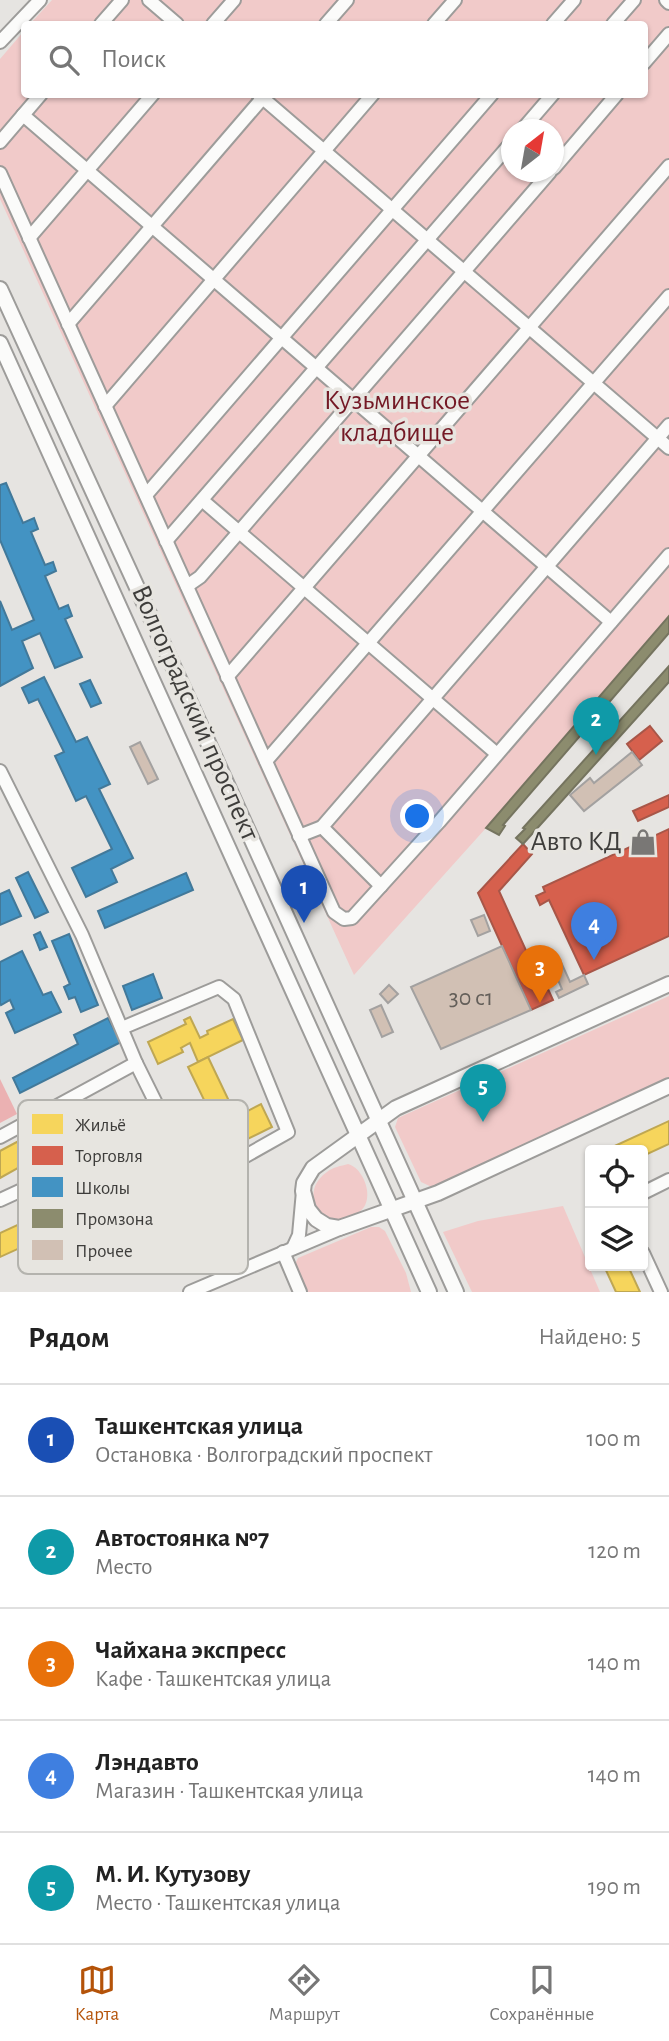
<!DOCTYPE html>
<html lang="ru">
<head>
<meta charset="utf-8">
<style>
  body { margin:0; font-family:"Alegreya Sans",sans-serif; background:#f6f6f6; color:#222 }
  .controls { position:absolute; right:21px; bottom:21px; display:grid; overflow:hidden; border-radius:7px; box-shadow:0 2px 5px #0004 }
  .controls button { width:63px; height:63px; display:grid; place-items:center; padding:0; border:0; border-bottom:2px solid #e0e0e0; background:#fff; color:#222; font:35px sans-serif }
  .compass { position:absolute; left:501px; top:119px; width:63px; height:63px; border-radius:50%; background:#fff; box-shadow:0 2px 5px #0004; rotate:31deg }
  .you { position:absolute; left:418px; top:817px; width:24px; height:24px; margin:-18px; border:5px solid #fff; border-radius:50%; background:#1a73e8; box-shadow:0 0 0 10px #1a73e833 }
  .badge { display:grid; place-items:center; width:46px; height:46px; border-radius:50%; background:#b45309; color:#fff; font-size:23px; font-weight:700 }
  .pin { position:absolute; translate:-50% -58px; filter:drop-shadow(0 2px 4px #0008) }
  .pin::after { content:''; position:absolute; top:37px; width:24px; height:21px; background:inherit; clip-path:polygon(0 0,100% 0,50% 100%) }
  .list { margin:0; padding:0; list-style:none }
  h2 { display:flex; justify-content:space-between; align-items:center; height:91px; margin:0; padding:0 28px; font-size:30px }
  h2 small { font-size:23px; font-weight:400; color:#767676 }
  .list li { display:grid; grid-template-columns:46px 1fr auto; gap:21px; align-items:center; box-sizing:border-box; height:112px; padding:0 28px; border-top:2px solid #e0e0e0 }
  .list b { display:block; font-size:26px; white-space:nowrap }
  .list p { margin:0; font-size:23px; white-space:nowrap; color:#767676 }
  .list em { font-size:23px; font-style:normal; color:#767676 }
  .icon { flex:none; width:38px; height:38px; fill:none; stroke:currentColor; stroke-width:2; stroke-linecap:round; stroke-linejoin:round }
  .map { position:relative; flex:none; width:669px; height:1292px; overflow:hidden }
  .search { position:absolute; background:#fff; box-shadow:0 2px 5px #0004; left:21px; right:21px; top:21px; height:77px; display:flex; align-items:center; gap:18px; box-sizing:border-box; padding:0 24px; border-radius:7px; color:#767676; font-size:26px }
  .sheet { height:651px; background:#fff }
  nav { display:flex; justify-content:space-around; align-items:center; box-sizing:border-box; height:98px; border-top:2px solid #e0e0e0; background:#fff; font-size:19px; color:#767676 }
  nav a { display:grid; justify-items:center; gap:4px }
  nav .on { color:#b45309 }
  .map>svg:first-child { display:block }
  .green { fill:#f1cac9; fill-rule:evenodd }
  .forest { fill:#ebb1b2 }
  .homes { fill:#f6d55c; stroke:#bfa752; stroke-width:2 }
  .shops { fill:#d6604d; stroke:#a85648; stroke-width:2 }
  .schools { fill:#4393c3; stroke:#42799a; stroke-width:2 }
  .industry { fill:#8c8c6e; stroke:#75745f; stroke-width:2 }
  .building { fill:#d1c0b4; stroke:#a3a1a0; stroke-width:2 }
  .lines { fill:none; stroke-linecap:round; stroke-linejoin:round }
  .minor-casing { stroke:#9d9c9a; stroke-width:16 }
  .major-casing { stroke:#9d9c9a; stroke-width:18 }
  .minor { stroke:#fbfbfa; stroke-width:12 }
  .major { stroke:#fbfbfa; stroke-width:14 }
  .labels { text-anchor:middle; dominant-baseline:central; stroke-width:7; stroke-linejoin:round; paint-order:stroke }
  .number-label { font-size:24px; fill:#635e59 }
  .park-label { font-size:28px; fill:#741925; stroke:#e7e5e0 }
  .street-label { font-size:28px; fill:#3e3d3b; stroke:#e7e5e0 }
  .poi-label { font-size:28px; fill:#3e3d3b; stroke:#e7e5e0; text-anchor:end }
  .key { fill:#e7e5e0; stroke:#b4b3ae; stroke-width:2 }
  .key-label { font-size:19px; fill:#3e3d3b }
</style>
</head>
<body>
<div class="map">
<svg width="669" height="1292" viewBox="0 0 669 1292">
  <rect width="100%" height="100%" fill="#e6e4e1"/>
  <g class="green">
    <path d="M52 0H669V616L486 828 354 975 0 199V59L24 31V94H644V24H30ZM512 130H554V172H512Z"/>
    <path d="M669 996V1079L434 1188 421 1182 395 1127 398 1118Z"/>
    <path d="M348 1164C363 1168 373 1194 364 1207 359 1215 346 1217 338 1221 312 1215 304 1188 327 1172 333 1167 341 1166 348 1164Z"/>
    <path d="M563 1206 600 1292H472L443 1232 478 1221Z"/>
    <path d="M371 1227H379L385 1231 406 1273 411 1292H306L295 1264 298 1258Z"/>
  </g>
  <path class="forest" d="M0 1079 17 1114 0 1123Z"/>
  <g class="homes">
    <path d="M190 1017 200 1038 208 1034 207 1031 233 1019 243 1040 198 1062 190 1043 181 1048 183 1052 158 1064 148 1042 186 1024 184 1020Z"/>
    <path d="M208 1057 229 1101 219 1105 227 1122 261 1104 272 1127 233 1146 235 1149 229 1152 218 1129 208 1134 210 1138 185 1150 174 1127 209 1110 188 1067Z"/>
    <path d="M103 1109 115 1129 50 1166 43 1154 0 1178V1151L39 1130 45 1141Z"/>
    <path d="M669 1121V1144L643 1156V1150H606Z"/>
    <path d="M139 1184 149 1205 63 1244 57 1231 0 1257V1233L52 1209 58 1221Z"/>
    <path d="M604 1266H628L640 1292H616Z"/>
  </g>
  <g class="shops">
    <path d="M650 726 662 741 639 760 627 744Z"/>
    <path d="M669 795V807L638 821 633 811Z"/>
    <path d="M669 829V936L584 975 549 900 540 905 536 896 545 892 543 887Z"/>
    <path d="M523 844 532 854 499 891 544 990 548 989 553 1000 531 1010 478 893Z"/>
  </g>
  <g class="schools">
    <path d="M6 483 23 523 34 518 38 529 31 532 45 565 53 562 56 571 45 576 59 609 68 605 72 616 65 619 82 657 55 668 40 633 22 641 33 668 0 686V601L12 630 34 620 0 540V485Z"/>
    <path d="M44 677 76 742 87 737 110 784 99 789 133 858 111 869 117 882 86 897 72 868 112 849 86 796 76 801 55 756 64 752 38 699 29 703 22 688Z"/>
    <path d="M90 680 101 703 91 707 80 684Z"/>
    <path d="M28 872 48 912 35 918 16 878Z"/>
    <path d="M186 873 193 890 105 928 98 911Z"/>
    <path d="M9 890 21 916 0 925V894Z"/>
    <path d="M40 932 47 947 40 950 34 935Z"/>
    <path d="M69 934 98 1005 81 1012 75 997 69 999 64 987 70 984 52 941Z"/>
    <path d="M22 951 43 995 51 992 61 1012 15 1033 6 1013 14 1009 10 1000 1 1005 0 1003V962Z"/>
    <path d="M153 974 162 998 132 1010 123 986Z"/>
    <path d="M108 1018 121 1042 20 1093 13 1078 78 1044 74 1035Z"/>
  </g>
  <g class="industry">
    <path d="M669 616V633L503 825 505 826 499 835 486 828Z"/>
    <path d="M669 666V682L523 844 516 838 525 829 523 828Z"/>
  </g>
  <g class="building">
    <path d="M140 742 158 779 148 784 130 747Z"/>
    <path d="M632 752 642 765 584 811 570 795 590 778 594 783Z"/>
    <path d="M484 915 490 931 478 936 471 920Z"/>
    <path d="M502 946 531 1010 441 1049 411 987Z"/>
    <path d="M560 960 570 982 584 975 588 984 559 998 556 992 562 989 551 964Z"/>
    <path d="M389 985 398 994 388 1003 380 994Z"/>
    <path d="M381 1005 393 1032 382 1037 370 1010Z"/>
  </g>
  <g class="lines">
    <defs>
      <g id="minor">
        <path d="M149 0 177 24"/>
        <path d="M666 0 669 3"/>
        <path d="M101 24 122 0"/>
        <path d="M213 24 234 0"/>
        <path d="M326 24 347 0"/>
        <path d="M434 24 455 0"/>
        <path d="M553 24 574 0"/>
        <path d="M613 24 634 0"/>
        <path d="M0 42 40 0"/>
        <path d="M644 63 669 34"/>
        <path d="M258 94 669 448"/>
        <path d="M23 115 611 622"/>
        <path d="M522 130 553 94"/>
        <path d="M0 142 41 94"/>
        <path d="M554 168 617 94"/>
        <path d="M0 173 334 912 344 919 352 918 439 822 669 555"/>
        <path d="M29 238 153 94"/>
        <path d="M68 324 266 94"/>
        <path d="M105 406 373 94"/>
        <path d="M146 495 492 94"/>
        <path d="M202 500 497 754"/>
        <path d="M166 541 512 142"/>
        <path d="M187 586 200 577 550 172"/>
        <path d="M227 677 669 166"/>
        <path d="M266 761 669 296"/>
        <path d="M0 771 82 935 136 1063 196 1184"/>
        <path d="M322 827 381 886"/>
        <path d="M299 836 322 827 669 425"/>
        <path d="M0 1137 136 1063"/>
        <path d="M643 1193 669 1180"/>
        <path d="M0 1200 37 1183"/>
        <path d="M293 1248 299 1235 303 1191"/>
        <path d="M283 1252 300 1292"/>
        <path d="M643 1253 661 1292"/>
        <path d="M48 1260 196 1184 288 1132 234 999 219 987 122 1028"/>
        <path d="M190 1292 344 1227"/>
      </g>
      <g id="major">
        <path d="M0 289 196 716 456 1292"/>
        <path d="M0 343 429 1292"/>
        <path d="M669 984 396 1108 313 1168 304 1183 303 1191 308 1209 316 1219 327 1226 339 1228 348 1225 438 1193 669 1086"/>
      </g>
    </defs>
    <use href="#minor" class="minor-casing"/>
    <use href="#major" class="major-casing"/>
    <use href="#minor" class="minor"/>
    <use href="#major" class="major"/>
  </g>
  <defs>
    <symbol id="shop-bare" viewBox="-9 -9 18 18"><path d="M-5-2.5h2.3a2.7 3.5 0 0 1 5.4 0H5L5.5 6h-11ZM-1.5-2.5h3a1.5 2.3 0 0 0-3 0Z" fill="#797775" stroke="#e7e5e0" stroke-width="2.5" paint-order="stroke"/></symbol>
  </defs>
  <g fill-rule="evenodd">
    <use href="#shop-bare" x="624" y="823" width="38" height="38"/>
  </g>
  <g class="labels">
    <g class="number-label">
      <text x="471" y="998">30 с1</text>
    </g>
    <g class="park-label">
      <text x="397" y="401">Кузьминское<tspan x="397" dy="32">кладбище</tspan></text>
    </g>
    <g class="street-label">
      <text transform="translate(195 713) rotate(66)">Волгоградский проспект</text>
    </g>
    <g class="poi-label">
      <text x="622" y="842">Авто КД</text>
    </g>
  </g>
  <rect x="18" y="1100" width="230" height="174" rx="10" class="key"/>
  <rect x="32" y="1114" width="31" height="20" fill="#f6d55c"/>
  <rect x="32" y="1146" width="31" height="19" fill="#d6604d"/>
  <rect x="32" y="1177" width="31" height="20" fill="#4393c3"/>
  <rect x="32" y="1209" width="31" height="19" fill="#8c8c6e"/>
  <rect x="32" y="1240" width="31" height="20" fill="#d1c0b4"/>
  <g class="key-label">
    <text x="75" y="1131">Жильё</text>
    <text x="75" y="1162">Торговля</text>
    <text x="75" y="1194">Школы</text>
    <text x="75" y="1225">Промзона</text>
    <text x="75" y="1257">Прочее</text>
  </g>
</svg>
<div class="controls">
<button><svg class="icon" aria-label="locate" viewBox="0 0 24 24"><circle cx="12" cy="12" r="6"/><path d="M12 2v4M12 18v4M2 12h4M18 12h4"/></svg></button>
<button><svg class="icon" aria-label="layers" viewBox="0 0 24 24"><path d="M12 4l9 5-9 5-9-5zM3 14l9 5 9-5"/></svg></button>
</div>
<svg class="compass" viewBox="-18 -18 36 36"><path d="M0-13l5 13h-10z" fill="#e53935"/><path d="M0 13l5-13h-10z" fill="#767676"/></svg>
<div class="you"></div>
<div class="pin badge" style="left:304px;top:923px;background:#1a4fb4">1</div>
<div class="pin badge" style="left:596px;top:755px;background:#0f9aa8">2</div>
<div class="pin badge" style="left:540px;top:1003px;background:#e8710a">3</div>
<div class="pin badge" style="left:594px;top:960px;background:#3f7fe0">4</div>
<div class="pin badge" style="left:483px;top:1122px;background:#0f9aa8">5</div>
<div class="search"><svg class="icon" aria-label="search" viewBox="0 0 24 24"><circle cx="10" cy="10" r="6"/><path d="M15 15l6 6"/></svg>Поиск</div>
</div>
<section class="sheet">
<h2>Рядом<small>Найдено: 5</small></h2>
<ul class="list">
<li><span class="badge" style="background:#1a4fb4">1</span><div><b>Ташкентская улица</b><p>Остановка · Волгоградский проспект</p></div><em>100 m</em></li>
<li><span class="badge" style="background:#0f9aa8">2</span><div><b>Автостоянка №7</b><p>Место</p></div><em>120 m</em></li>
<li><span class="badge" style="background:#e8710a">3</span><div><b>Чайхана экспресс</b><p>Кафе · Ташкентская улица</p></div><em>140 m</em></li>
<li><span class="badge" style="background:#3f7fe0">4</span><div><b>Лэндавто</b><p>Магазин · Ташкентская улица</p></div><em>140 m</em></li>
<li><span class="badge" style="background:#0f9aa8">5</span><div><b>М. И. Кутузову</b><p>Место · Ташкентская улица</p></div><em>190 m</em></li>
</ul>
</section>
<nav>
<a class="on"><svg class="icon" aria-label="map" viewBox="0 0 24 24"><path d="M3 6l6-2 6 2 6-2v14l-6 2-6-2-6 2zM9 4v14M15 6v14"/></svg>Карта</a>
<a><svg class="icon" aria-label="directions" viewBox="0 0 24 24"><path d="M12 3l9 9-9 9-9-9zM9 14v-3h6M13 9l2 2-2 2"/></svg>Маршрут</a>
<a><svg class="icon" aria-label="saved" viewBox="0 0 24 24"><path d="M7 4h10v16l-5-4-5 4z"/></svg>Сохранённые</a>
</nav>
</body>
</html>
